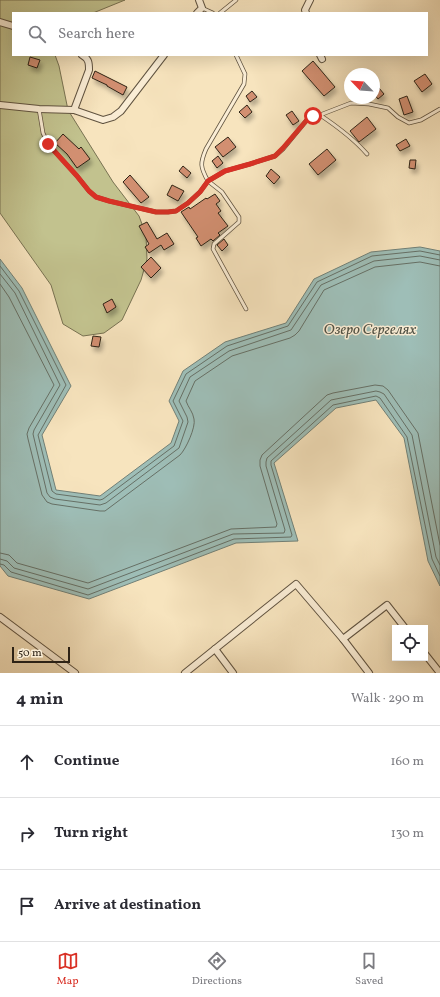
<!DOCTYPE html>
<html lang="en">
<head>
<meta charset="utf-8">
<style>
  body { margin:0; font-family:Vollkorn,serif; background:#f7f7f7; color:#2b2b33 }
  .controls { position:absolute; right:12px; bottom:12px; display:grid; overflow:hidden; border-radius:0px; box-shadow:0 4px 16px #0002 }
  .controls button { width:36px; height:36px; display:grid; place-items:center; padding:0; border:0; border-bottom:1px solid #e1e1e2; background:#fff; color:#2b2b33; font:20px sans-serif }
  .compass { position:absolute; left:344px; top:68px; width:36px; height:36px; border-radius:50%; background:#fff; box-shadow:0 4px 16px #0002; rotate:295deg }
  .scale { position:absolute; left:12px; bottom:10px; width:58px; box-sizing:border-box; padding-left:4px; border:2px solid #2e2316; border-top:0; font-size:11px; line-height:14px; white-space:nowrap; color:#2e2316; -webkit-text-stroke:3px #faedd5; paint-order:stroke }
  .stop { position:absolute; width:12px; height:12px; margin:-9px; border:3px solid #d93025; border-radius:50%; background:#fff }
  .stop.end { background:#d93025; border-color:#fff; box-shadow:0 1px 4px #0008 }
  .list { margin:0; padding:0; list-style:none }
  h2 { display:flex; justify-content:space-between; align-items:center; height:52px; margin:0; padding:0 16px; font-size:17px }
  h2 small { font-size:13px; font-weight:400; color:#7c7c81 }
  .list li { display:grid; grid-template-columns:26px 1fr auto; gap:12px; align-items:center; box-sizing:border-box; height:72px; padding:0 16px; border-top:1px solid #e1e1e2 }
  .list b { display:block; font-size:15px; white-space:nowrap }
  .list em { font-size:13px; font-style:normal; color:#7c7c81 }
  .icon { flex:none; width:22px; height:22px; fill:none; stroke:currentColor; stroke-width:2; stroke-linecap:round; stroke-linejoin:round }
  .map { position:relative; flex:none; width:440px; height:673px; overflow:hidden }
  .search { position:absolute; background:#fff; box-shadow:0 4px 16px #0002; left:12px; right:12px; top:12px; height:44px; display:flex; align-items:center; gap:10px; box-sizing:border-box; padding:0 14px; border-radius:0px; color:#7c7c81; font-size:15px }
  .sheet { height:268px; background:#fff }
  nav { display:flex; justify-content:space-around; align-items:center; box-sizing:border-box; height:56px; border-top:1px solid #e1e1e2; background:#fff; font-size:11px; color:#7c7c81 }
  nav a { display:grid; justify-items:center; gap:2px }
  nav .on { color:#d93025 }
  .map>svg:first-child { display:block }
  .green { fill:#c2c28e; stroke:#787252 }
  .water { fill:#9ebeb7; stroke:#718077 }
  .lines { fill:none; stroke-linecap:round; stroke-linejoin:round }
  .shore { stroke:#667066; stroke-width:1 }
  .building { fill:#d28f71; stroke:#2e2316; filter:url(#shadow) }
  .lane-casing { stroke:#605340; stroke-width:4.5 }
  .street-casing { stroke:#605340; stroke-width:8 }
  .lane { stroke:#faedd5; stroke-width:3 }
  .street { stroke:#faedd5; stroke-width:6 }
  .route { stroke:#d93025; stroke-width:5 }
  .labels { text-anchor:middle; dominant-baseline:central; stroke-width:3; stroke-linejoin:round; paint-order:stroke }
  .water-label { font-size:15px; font-style:italic; fill:#505246; stroke:#faedd5 }
</style>
</head>
<body>
<div class="map">
<svg width="440" height="673" viewBox="0 0 440 673">
  <defs>
    <filter id="shadow"><feDropShadow dx="2.5" dy="4.5" stdDeviation="2" flood-color="#0004"/></filter>
  </defs>
  <rect width="100%" height="100%" fill="#f7e4be"/>
  <filter id="stains"><feTurbulence type="fractalNoise" baseFrequency=".005" numOctaves="4"/><feColorMatrix values="0 0 0 0 .2 0 0 0 0 .09 0 0 0 0 .02 0 0 0 .5 -.17"/></filter>
  <radialGradient id="worn" r=".72"><stop offset=".6" stop-color="#630" stop-opacity="0"/><stop offset="1" stop-color="#630" stop-opacity=".3"/></radialGradient>
  <path class="green" d="M0 0H125L93 13H13V55H55L59 66 68 110 113 182 139 216 146 235 147 259 141 280 122 320 104 333 83 336 63 324 51 285 0 213Z"/>
  <path class="water" d="M420 247 440 251V586L428 561 404 438 376 400 336 408 274 463 298 541 236 543 89 599 8 576 0 566V259L22 288 71 386 42 435 56 490 100 496 171 443 179 421 169 401 183 371 225 342 286 323 314 279 371 252Z"/>
  <g class="lines">
    <g class="shore">
      <path d="M0 266 19 291 66 385 38 435 52 491 56 494 100 500 103 499 174 446 183 421 173 401 186 374 227 346 288 326 317 282 372 256 420 251 440 255"/>
      <path d="M0 274 15 293 60 385 34 430 33 434 47 493 50 497 55 499 100 505 106 503 179 448 188 422 187 417 179 401 190 377 229 351 291 330 321 285 374 261 420 256 440 260"/>
      <path d="M0 284 9 297 54 385 29 428 27 434 28 439 42 495 47 502 52 504 100 511H105L109 508 180 455C186 449 196 427 194 419 193 412 188 407 186 401L195 381 232 356 290 338 295 335 299 331 324 290 375 267 420 262 440 266"/>
      <path d="M0 553 9 555 17 563 88 583 231 529 276 527 277 524 260 466V460L262 455 327 395 333 393 375 385 383 386 388 390 418 433 440 545"/>
      <path d="M0 559 7 561 14 568 88 589 233 534 284 533 285 530 266 466V462L267 458 331 400 376 391 380 392 384 394 412 435 436 557 440 565"/>
      <path d="M0 564 4 565 11 572 88 595 234 539 291 537 292 535 271 465V461L333 405 376 396 380 398 407 437 432 559 440 576"/>
    </g>
  </g>
  <g class="building">
    <path d="M30 57 40 60 37 68 28 65Z"/>
    <path d="M313 61 335 87 324 96 302 71Z"/>
    <path d="M95 71 127 87 123 95 107 86V85L92 78Z"/>
    <path d="M425 74 432 84 422 92 414 81Z"/>
    <path d="M379 88 384 94 378 99 374 94V91Z"/>
    <path d="M252 91 257 97 250 102 246 96Z"/>
    <path d="M407 96 413 112 404 115 399 99Z"/>
    <path d="M247 105 252 112 245 118 239 112Z"/>
    <path d="M292 111 299 121 293 125 286 115Z"/>
    <path d="M367 117 376 129 359 142 350 131Z"/>
    <path d="M63 134 79 149 81 147 90 159 77 168 67 154 55 143Z"/>
    <path d="M228 137 236 147 223 157 215 147Z"/>
    <path d="M406 139 410 146 400 151 396 145Z"/>
    <path d="M327 149 336 160 318 175 309 164Z"/>
    <path d="M218 156 223 163 217 168 212 161Z"/>
    <path d="M410 160H416L415 169 409 168Z"/>
    <path d="M183 166 191 173 187 178 179 171Z"/>
    <path d="M271 169 280 177 274 184 266 176Z"/>
    <path d="M130 175 149 197 141 203 123 182Z"/>
    <path d="M172 185 184 191 178 201 167 195Z"/>
    <path d="M215 194 220 201 216 204 221 211 218 213 228 226 218 233 220 235 213 241 211 239 201 246 196 238 198 237 181 212 189 207 190 209 206 198 207 199Z"/>
    <path d="M147 222 157 239 167 233 174 244 164 250 161 245 149 253 145 247 149 244 139 226Z"/>
    <path d="M224 239 228 245 222 251 217 245Z"/>
    <path d="M151 257 161 268 151 278 141 267Z"/>
    <path d="M112 299 116 307 107 313 103 304Z"/>
    <path d="M93 336 101 337 99 347 91 346Z"/>
  </g>
  <g class="lines">
    <defs>
      <g id="lane">
        <path d="M202 8 213 13"/>
        <path d="M220 13 236 0"/>
        <path d="M39 109 43 133 48 144 77 176 89 191 96 197 109 201 156 212H168L176 211 188 203 200 192 208 181C200 167 200 163 206 149L244 84 245 74 236 55"/>
        <path d="M320 115 351 103 369 104 388 108 398 117 409 123 421 120 440 109"/>
        <path d="M246 309 213 249 214 244 239 222V217L222 192 208 181 225 171 250 164 275 156 283 149 306 121 313 115H320C338 127 353 138 367 154"/>
      </g>
      <g id="street">
        <path d="M197 13 202 8 199 0"/>
        <path d="M306 13 305 10 310 0"/>
        <path d="M0 22 13 26"/>
        <path d="M320 55 322 59"/>
        <path d="M0 105 39 109 74 110 103 120 113 117 121 111 164 55"/>
        <path d="M74 110 89 70C89 63 89 59 82 55"/>
        <path d="M0 617 75 673"/>
        <path d="M343 639 387 605 405 628"/>
        <path d="M215 649 233 673"/>
        <path d="M425 654 440 673"/>
        <path d="M185 673 296 584 343 639 369 673"/>
      </g>
    </defs>
    <use href="#lane" class="lane-casing"/>
    <use href="#street" class="street-casing"/>
    <use href="#lane" class="lane"/>
    <use href="#street" class="street"/>
  </g>
  <g class="lines">
    <path class="route" d="M48 144 77 176 89 191 96 197 109 201 156 212H168L176 211 188 203 200 192 208 181 225 171 250 164 275 156 283 148 306 121 313 116"/>
  </g>
  <g class="labels">
    <g class="water-label">
      <text x="370" y="330">Озеро Сергелях</text>
    </g>
  </g>
  <rect width="100%" height="100%" filter="url(#stains)"/>
  <rect width="100%" height="100%" fill="url(#worn)"/>
</svg>
<div class="controls">
<button><svg class="icon" aria-label="locate" viewBox="0 0 24 24"><circle cx="12" cy="12" r="6"/><path d="M12 2v4M12 18v4M2 12h4M18 12h4"/></svg></button>
</div>
<svg class="compass" viewBox="-18 -18 36 36"><path d="M0-13l5 13h-10z" fill="#e53935"/><path d="M0 13l5-13h-10z" fill="#7c7c81"/></svg>
<div class="scale">50 m</div>
<div class="stop" style="left:313px;top:116px"></div>
<div class="stop end" style="left:48px;top:144px"></div>
<div class="search"><svg class="icon" aria-label="search" viewBox="0 0 24 24"><circle cx="10" cy="10" r="6"/><path d="M15 15l6 6"/></svg>Search here</div>
</div>
<section class="sheet">
<h2>4 min<small>Walk · 290 m</small></h2>
<ul class="list">
<li><svg class="icon" aria-label="ahead" viewBox="0 0 24 24"><path d="M12 20V5M6 11l6-6 6 6"/></svg><div><b>Continue</b></div><em>160 m</em></li>
<li><svg class="icon" aria-label="right" viewBox="0 0 24 24"><path d="M7 20v-9h11M14 6l5 5-5 5"/></svg><div><b>Turn right</b></div><em>130 m</em></li>
<li><svg class="icon" aria-label="arrive" viewBox="0 0 24 24"><path d="M6 21V4h12l-3 4 3 4H6"/></svg><div><b>Arrive at destination</b></div></li>
</ul>
</section>
<nav>
<a class="on"><svg class="icon" aria-label="map" viewBox="0 0 24 24"><path d="M3 6l6-2 6 2 6-2v14l-6 2-6-2-6 2zM9 4v14M15 6v14"/></svg>Map</a>
<a><svg class="icon" aria-label="directions" viewBox="0 0 24 24"><path d="M12 3l9 9-9 9-9-9zM9 14v-3h6M13 9l2 2-2 2"/></svg>Directions</a>
<a><svg class="icon" aria-label="saved" viewBox="0 0 24 24"><path d="M7 4h10v16l-5-4-5 4z"/></svg>Saved</a>
</nav>
</body>
</html>
